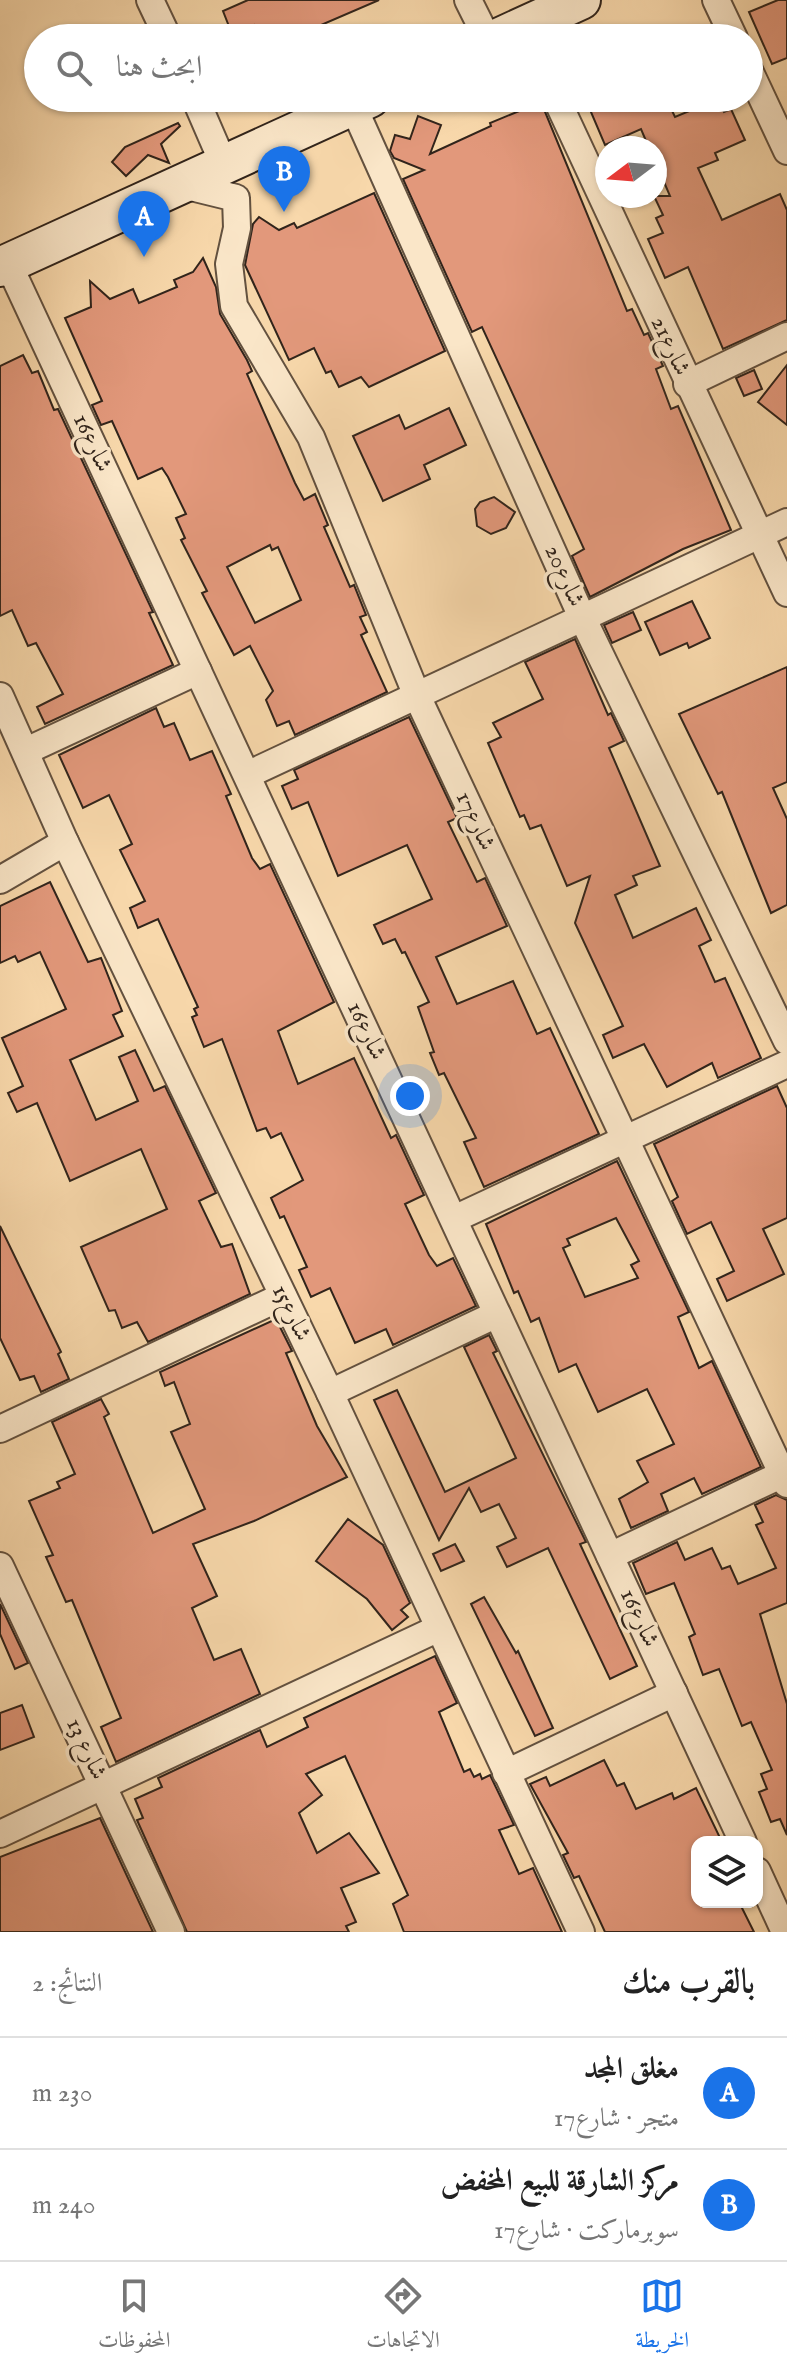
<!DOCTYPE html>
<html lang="ar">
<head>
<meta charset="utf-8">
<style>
  body { margin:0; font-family:"IM FELL English",Amiri,serif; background:#f6f6f6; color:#222; direction:rtl }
  .controls { position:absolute; right:24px; bottom:24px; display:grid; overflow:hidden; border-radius:16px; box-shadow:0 2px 6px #0004 }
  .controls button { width:72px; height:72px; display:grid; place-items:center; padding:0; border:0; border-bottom:2px solid #e0e0e0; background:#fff; color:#222; font:40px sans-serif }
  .compass { position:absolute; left:595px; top:136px; width:72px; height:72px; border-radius:50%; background:#fff; box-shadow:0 2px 6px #0004; rotate:254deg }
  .you { position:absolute; left:410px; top:1096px; width:28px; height:28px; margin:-20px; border:6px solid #fff; border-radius:50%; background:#1a73e8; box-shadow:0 0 0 12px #1a73e833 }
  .badge { display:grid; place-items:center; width:52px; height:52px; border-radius:50%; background:#1a73e8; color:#fff; font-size:26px; font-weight:700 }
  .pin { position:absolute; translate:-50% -66px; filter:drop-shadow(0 2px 4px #0008) }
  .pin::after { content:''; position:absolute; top:42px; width:28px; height:24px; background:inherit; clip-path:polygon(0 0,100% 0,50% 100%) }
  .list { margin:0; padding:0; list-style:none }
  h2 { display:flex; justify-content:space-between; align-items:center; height:104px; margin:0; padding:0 32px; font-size:34px }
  h2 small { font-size:26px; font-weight:400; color:#767676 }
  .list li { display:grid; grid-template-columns:52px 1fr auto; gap:24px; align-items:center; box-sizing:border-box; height:112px; padding:0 32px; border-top:2px solid #e0e0e0 }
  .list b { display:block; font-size:30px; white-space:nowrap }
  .list p { margin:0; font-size:26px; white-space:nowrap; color:#767676 }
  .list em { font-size:26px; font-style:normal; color:#767676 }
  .icon { flex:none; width:44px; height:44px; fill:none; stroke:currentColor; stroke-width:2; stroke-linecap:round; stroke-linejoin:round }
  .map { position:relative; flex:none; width:787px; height:1932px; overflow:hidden; direction:ltr }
  .search { position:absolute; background:#fff; box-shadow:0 2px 6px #0004; left:24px; right:24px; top:24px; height:88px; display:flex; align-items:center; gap:20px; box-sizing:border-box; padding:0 28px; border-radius:44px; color:#767676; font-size:30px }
  .sheet { height:328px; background:#fff }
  nav { display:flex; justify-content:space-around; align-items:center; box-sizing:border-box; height:112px; border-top:2px solid #e0e0e0; background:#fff; font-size:22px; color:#767676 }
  nav a { display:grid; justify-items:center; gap:4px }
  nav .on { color:#1a73e8 }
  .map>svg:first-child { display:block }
  .building { fill:#e2987b; stroke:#31241b; stroke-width:2; fill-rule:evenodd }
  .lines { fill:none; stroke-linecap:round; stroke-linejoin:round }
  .street-casing { stroke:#63513f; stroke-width:30 }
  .secondary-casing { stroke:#31241b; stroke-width:42 }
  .street { stroke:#fae6c8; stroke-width:26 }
  .secondary { stroke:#fae6c8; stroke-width:38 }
  .labels { text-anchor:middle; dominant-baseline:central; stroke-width:7; stroke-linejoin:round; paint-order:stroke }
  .street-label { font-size:24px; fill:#31241b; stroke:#fae6c8 }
</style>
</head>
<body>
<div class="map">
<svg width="787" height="1932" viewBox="0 0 787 1932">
  <rect width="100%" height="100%" fill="#f8d8ab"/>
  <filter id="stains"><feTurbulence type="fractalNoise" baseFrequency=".0025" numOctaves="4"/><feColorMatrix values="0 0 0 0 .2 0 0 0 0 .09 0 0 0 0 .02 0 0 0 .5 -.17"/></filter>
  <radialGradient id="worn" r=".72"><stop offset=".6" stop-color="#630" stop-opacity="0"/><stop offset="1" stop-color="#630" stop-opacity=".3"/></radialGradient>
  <g class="building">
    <path d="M248 0H379L291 38H260L254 25 232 34 223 11Z"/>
    <path d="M778 0H787V58L772 64 749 12Z"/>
    <path d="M585 98H666L675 117 718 99 724 112 731 109 745 140 715 153 718 160 698 168 722 220 780 194 787 210V320L723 349 688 267 665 278 648 239 663 233 656 218 663 215 654 196H670L655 161V148H649L641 129 605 145Z"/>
    <path d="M541 102 627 311 632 309 644 335 648 333 663 366 656 369 671 409 678 406 731 530 683 549 590 597 572 556 584 549 482 327 472 332 403 179 424 170 394 158 390 151 395 135 410 139 418 116 441 125 430 154 491 126 490 123Z"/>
    <path d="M178 123 180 126 161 144 169 163 148 155 126 176 112 162 125 147Z"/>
    <path d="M374 193 445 351 369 387 361 377 339 387 331 371 326 373 314 348 289 360 245 265 253 224 259 217 279 230 294 223 297 228Z"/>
    <path d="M203 258 216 287 220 314 247 360 252 371 247 374 295 483 304 500 315 494 328 525 324 527 350 587 354 585 366 615 360 617 367 632 361 635 387 692 295 735 289 721 277 726 266 700 273 691 250 646 234 655 202 593 207 591 181 540 185 538 176 518 186 514 168 477 162 468 138 479 112 421 101 425 92 405 102 401 65 318 91 307 90 281 110 299 133 289 139 303 177 287 174 280 193 272ZM270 545 272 550 278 547 301 600 255 623 227 567Z"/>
    <path d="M23 355 32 373 38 371 54 410 58 409 153 612 149 613 173 665 45 724 37 707 63 694 36 643 28 646 12 610 0 616V366Z"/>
    <path d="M787 365V425L758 402Z"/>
    <path d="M754 370 762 389 744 396 736 378Z"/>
    <path d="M449 408 466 445 424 465 430 479 383 501 353 436 399 415 405 429Z"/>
    <path d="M494 497 515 512 506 528 491 534 477 526 475 509 480 502Z"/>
    <path d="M692 601 710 638 689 648 687 643 660 655 645 622Z"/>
    <path d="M633 612 641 630 612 643 604 625Z"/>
    <path d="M575 639 608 715 611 713 624 741 609 748 660 866 633 876 637 885 615 895 633 938 696 908 711 940 699 946 715 982 725 978 761 1058 718 1078 712 1063 667 1087 644 1044 613 1058 603 1035 623 1026 575 923 590 876 567 886 541 825 530 829 524 815 520 817 488 743 501 737 493 723 543 699 525 662Z"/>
    <path d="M787 667V782L773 788 787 819V905L771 913 722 792 718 794 679 714Z"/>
    <path d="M156 708 164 727 174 723 190 760 212 751 231 794 226 796 252 858 260 869 270 864 334 1002 278 1031 298 1084 354 1058 391 1138 396 1135 424 1195 405 1204 429 1255 437 1266 453 1258 476 1306 393 1345 386 1329 355 1343 330 1288 311 1297 299 1270 307 1267 284 1216 280 1218 271 1198 303 1180 281 1133 271 1138 266 1128 257 1131 222 1039 204 1047 192 1017 197 1015 194 1009 198 1007 158 919 138 928 130 908 145 901 120 850 132 844 109 795 83 808 59 755Z"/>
    <path d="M409 717 457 818 448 822 477 882 485 878 507 926 436 957 457 1004 513 981 537 1034 550 1028 599 1134 484 1187 464 1142 476 1138 444 1073 439 1075 430 1053 434 1052 418 1007 429 1002 405 952 402 953 395 939 383 944 374 925 432 899 407 845 338 876 308 802 292 809 282 786 298 779 294 770Z"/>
    <path d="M50 882 88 962 101 958 122 1011 113 1015 123 1036 70 1060 96 1120 138 1101 119 1057 135 1050 154 1091 165 1086 216 1193 199 1201 221 1247 232 1244 250 1294 148 1342 137 1322 122 1328 115 1310 109 1311 81 1247 167 1209 141 1149 70 1181 37 1103 17 1112 8 1093 23 1086 2 1038 66 1009 40 952 18 962 15 956 0 963V906Z"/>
    <path d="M777 1086 787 1108V1218L763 1229 784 1274 727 1301 717 1279 734 1271 711 1222 687 1234 672 1201 678 1197 654 1144Z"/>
    <path d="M617 1161 689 1312 678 1317 699 1368 712 1361 761 1467 702 1494 694 1478 661 1494 668 1511 631 1528 619 1499 648 1482 637 1461 674 1444 647 1389 598 1412 576 1364 559 1372 539 1318 531 1322 518 1291 514 1293 486 1224ZM616 1218 639 1261 631 1265 638 1278 585 1297 563 1248 570 1245 567 1239Z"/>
    <path d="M0 1226 61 1352 58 1354 69 1379 41 1392 34 1376 20 1380 0 1338Z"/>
    <path d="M276 1319 292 1351 286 1353 317 1426 347 1477 254 1521 193 1544 217 1596 192 1608 214 1660 241 1649 260 1694 116 1762 101 1727 121 1718 72 1600 66 1602 46 1557 53 1555 29 1501 60 1488 57 1482 75 1474 52 1422 101 1399 109 1414 104 1417 153 1533 205 1509 171 1432 190 1424 174 1382 165 1386 160 1372Z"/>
    <path d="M489 1335 497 1351 493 1353 586 1542 580 1544 637 1666 610 1679 548 1548 507 1567 497 1547 516 1538 499 1504 481 1512 469 1488 439 1540 374 1400 397 1390 445 1492 516 1458 464 1347Z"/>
    <path d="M776 1495 787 1500V1603L760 1614 787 1704V1835L780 1819 771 1822 759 1792 767 1789 761 1774 772 1770 751 1722 742 1726 719 1669 703 1675 689 1637 695 1634 674 1583 646 1594 633 1563 677 1542 685 1560 712 1548 722 1569 730 1566 738 1584 776 1568 756 1525 763 1522 755 1505Z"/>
    <path d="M348 1519 383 1545 410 1603 401 1610 408 1617 392 1630 367 1599 316 1561Z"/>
    <path d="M455 1544 464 1561 441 1571 433 1554Z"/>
    <path d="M484 1597 516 1653 518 1651 553 1728 535 1736 471 1604Z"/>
    <path d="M0 1604 28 1663 15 1669 0 1634Z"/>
    <path d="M435 1656 457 1703 439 1712 464 1772 470 1769 474 1777 480 1774 482 1779 490 1775 514 1825 499 1830 519 1874 533 1868 562 1932H404L393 1904 408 1895 345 1756 306 1774 322 1795 299 1813 317 1853 349 1833 379 1873 341 1888 356 1922 346 1926 349 1932H187L137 1820 143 1818 135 1799 162 1787 158 1778 260 1730 267 1747 308 1727 304 1718Z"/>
    <path d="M22 1705 34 1737 0 1750V1713Z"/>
    <path d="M604 1760 617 1786 624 1783 636 1809 672 1793 674 1799 696 1788 722 1842H697V1902H739L754 1932H605L579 1876 574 1878 563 1855 568 1853 530 1784 546 1777 550 1786Z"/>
    <path d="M100 1818 153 1932H0V1857Z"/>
  </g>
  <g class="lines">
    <defs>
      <g id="street">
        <path d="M150 0 168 38"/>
        <path d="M468 0 487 38"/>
        <path d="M716 0 734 38"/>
        <path d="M749 70 787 151"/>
        <path d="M195 98 224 165"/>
        <path d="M556 98 787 593"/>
        <path d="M353 106 581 615 787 1041"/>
        <path d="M183 185 236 198 237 228 229 264 234 306 311 437 417 696 787 1484"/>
        <path d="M8 263 743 1842"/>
        <path d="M687 384 787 336"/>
        <path d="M0 696 65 842 330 1393 581 1932"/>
        <path d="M26 751 198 671"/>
        <path d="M247 775 787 522"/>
        <path d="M0 880 65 842"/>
        <path d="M454 1219 787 1064"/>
        <path d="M330 1393 497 1314"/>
        <path d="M0 1429 283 1296"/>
        <path d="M610 1556 787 1472"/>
        <path d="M0 1566 171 1932"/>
        <path d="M506 1773 674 1693"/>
        <path d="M0 1834 439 1628"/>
        <path d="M757 1871 785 1932"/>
      </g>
      <g id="secondary">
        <path d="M498 38 581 0"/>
        <path d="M0 267 370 98"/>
      </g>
    </defs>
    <use href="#street" class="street-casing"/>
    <use href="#secondary" class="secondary-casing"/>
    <use href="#street" class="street"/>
    <use href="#secondary" class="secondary"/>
  </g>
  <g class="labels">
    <g class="street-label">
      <text transform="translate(670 346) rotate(65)">شارع21</text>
      <text transform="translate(92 443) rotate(65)">شارع16</text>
      <text transform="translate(564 576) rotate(66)">شارع20</text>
      <text transform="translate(475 821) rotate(65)">شارع17</text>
      <text transform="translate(366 1031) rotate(65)">شارع16</text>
      <text transform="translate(291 1313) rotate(64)">شارع15</text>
      <text transform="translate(639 1618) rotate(65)">شارع16</text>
      <text transform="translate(86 1749) rotate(65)">شارع 13</text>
    </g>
  </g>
  <rect width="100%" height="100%" filter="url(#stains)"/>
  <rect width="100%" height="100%" fill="url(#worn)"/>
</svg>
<div class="controls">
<button><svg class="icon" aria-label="layers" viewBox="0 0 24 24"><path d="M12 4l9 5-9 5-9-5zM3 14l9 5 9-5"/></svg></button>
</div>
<svg class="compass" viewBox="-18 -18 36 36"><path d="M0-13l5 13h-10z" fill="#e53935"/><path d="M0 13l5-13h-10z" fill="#767676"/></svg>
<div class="you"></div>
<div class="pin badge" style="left:144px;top:257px">A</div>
<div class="pin badge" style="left:284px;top:212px">B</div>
<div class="search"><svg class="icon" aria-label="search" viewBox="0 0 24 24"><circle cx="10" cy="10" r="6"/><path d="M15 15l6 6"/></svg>ابحث هنا</div>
</div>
<section class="sheet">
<h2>بالقرب منك<small>النتائج: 2</small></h2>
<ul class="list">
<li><span class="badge">A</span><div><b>مغلق المجد</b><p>متجر · شارع17</p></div><em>230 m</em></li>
<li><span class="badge">B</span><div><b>مركز الشارقة للبيع المخفض</b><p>سوبرماركت · شارع17</p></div><em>240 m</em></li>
</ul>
</section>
<nav>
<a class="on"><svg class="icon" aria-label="map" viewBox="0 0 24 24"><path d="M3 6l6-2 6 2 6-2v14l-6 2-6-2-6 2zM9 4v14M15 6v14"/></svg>الخريطة</a>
<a><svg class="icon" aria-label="directions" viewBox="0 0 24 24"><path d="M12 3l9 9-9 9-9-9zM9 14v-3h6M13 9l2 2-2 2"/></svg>الاتجاهات</a>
<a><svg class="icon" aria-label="saved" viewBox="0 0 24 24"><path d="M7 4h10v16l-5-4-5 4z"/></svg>المحفوظات</a>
</nav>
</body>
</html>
